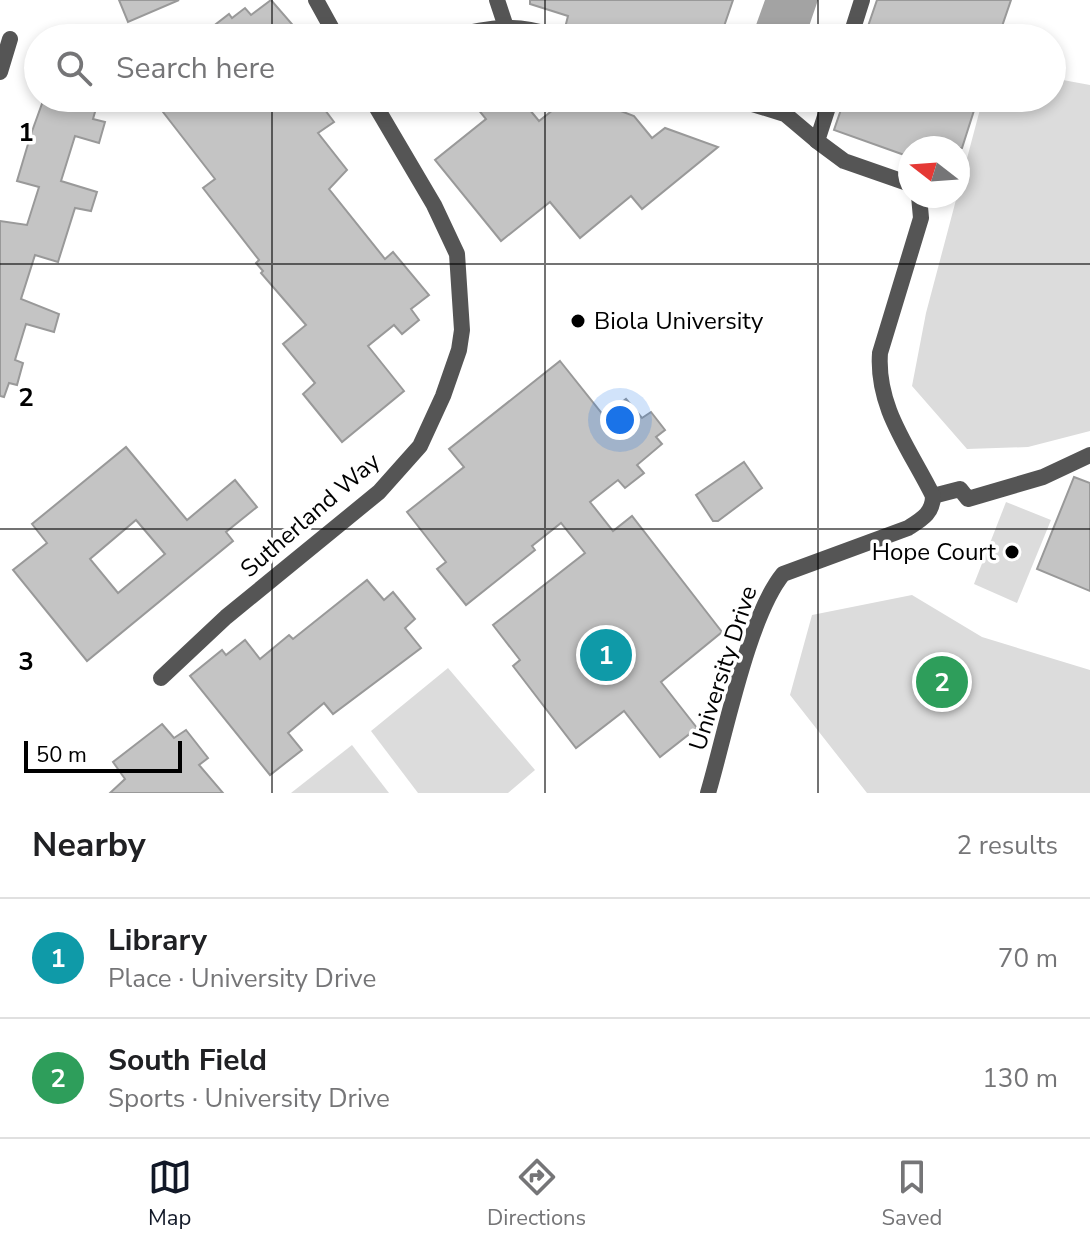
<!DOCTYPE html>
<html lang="en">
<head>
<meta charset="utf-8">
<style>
  body { margin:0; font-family:"Nunito Sans",sans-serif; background:#f2f2f2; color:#202124 }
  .compass { position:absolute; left:898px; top:136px; width:72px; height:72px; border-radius:50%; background:#fff; box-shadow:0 4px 12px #0003; rotate:287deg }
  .scale { position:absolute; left:24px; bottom:20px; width:158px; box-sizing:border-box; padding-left:8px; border:4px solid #000; border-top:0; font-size:22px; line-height:28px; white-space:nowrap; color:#000; -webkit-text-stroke:6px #fff; paint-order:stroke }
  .you { position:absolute; left:620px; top:420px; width:28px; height:28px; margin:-20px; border:6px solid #fff; border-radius:50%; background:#1a73e8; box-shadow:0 0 0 12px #1a73e833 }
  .badge { display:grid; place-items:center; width:52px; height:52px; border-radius:50%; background:#111827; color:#fff; font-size:26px; font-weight:700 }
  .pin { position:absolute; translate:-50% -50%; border:4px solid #fff; box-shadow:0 2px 8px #0006 }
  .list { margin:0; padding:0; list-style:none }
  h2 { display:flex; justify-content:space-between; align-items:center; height:104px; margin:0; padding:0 32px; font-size:34px }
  h2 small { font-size:26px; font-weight:400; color:#757577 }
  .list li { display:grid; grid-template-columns:52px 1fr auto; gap:24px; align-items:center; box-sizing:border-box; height:120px; padding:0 32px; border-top:2px solid #e0e0e0 }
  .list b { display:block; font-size:30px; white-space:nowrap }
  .list p { margin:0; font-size:26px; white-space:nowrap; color:#757577 }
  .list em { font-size:26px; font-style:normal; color:#757577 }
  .icon { flex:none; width:44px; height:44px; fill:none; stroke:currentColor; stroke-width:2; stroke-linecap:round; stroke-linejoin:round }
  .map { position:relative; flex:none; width:1090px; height:793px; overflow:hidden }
  .search { position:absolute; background:#fff; box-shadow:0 4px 12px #0003; left:24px; right:24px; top:24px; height:88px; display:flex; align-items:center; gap:20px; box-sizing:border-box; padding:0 28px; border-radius:44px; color:#757577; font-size:30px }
  .sheet { height:344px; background:#fff }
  nav { display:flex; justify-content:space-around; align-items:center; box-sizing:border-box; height:112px; border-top:2px solid #e0e0e0; background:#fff; font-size:22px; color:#757577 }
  nav a { display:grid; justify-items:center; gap:4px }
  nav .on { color:#111827 }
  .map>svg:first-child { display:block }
  .green { fill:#dcdcdc }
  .water { fill:#a3a3a3 }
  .building { fill:#c4c4c4; stroke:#999; stroke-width:2; fill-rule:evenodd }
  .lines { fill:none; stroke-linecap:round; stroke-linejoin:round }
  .pedestrian { stroke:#555; stroke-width:16 }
  .minor { stroke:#555; stroke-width:16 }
  .grid { fill:none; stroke:#000; stroke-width:2; stroke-opacity:0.55 }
  .poi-dot { fill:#000; stroke:#fff; stroke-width:3 }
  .labels { text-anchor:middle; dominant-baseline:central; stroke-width:7; stroke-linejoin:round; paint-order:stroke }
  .poi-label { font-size:24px; fill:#000; stroke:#fff; text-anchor:start }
  .street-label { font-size:24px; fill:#000; stroke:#fff }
  .grid-label { font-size:26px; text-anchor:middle; font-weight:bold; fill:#000; stroke:#fff; stroke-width:7; stroke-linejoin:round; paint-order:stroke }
</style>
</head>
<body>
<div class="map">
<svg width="1090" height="793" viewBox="0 0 1090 793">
  <rect width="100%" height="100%" fill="#fff"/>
  <g class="green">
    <path d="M1052 78 1090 85V431L1028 447 967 449 912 386 926 313 983 98H1052Z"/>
    <path d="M1006 502 1051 520 1017 603 974 584Z"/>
    <path d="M912 595 982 637 1090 670V793H867L790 695 812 615Z"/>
    <path d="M448 668 535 770 508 793H418L371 731Z"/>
    <path d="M352 745 389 793H291Z"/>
  </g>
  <path class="water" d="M765 0H818L805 38 756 25Z"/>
  <g class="building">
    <path d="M119 0H179L128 22Z"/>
    <path d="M271 0 298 31 289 38H198L229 14 232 18 245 8 251 15Z"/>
    <path d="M530 0H733L720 38H680L661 31 659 38H586L565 28 568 16 530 4Z"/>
    <path d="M877 0H1011L998 38H864Z"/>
    <path d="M69 98H99L93 119 105 122 99 143 75 136 61 181 97 192 91 211 75 208 58 262 35 255 21 299 59 314 54 332 26 324 15 360 23 363 17 385 9 383 4 397 0 396V221L27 225 39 187 17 181 31 134 43 101 64 108Z"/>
    <path d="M181 98H316L334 122 318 133 347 170 329 189 385 259 393 252 429 295 411 309 419 320 402 334 394 325 368 346 404 391 342 442 303 394 315 383 283 344 306 325 261 273 263 271 256 263 259 260 203 188 215 179 163 112Z"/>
    <path d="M469 98H520L539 121 568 98H587L634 116 652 138 665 128 718 147 642 209 631 196 580 238 550 202 501 241 435 160 486 119Z"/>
    <path d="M845 98H978L962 148H910V157L834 130Z"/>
    <path d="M560 361 604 416 626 399 642 418 651 412 665 430 656 437 662 444 637 465 644 473 625 488 618 480 590 502 613 531 632 516 722 632 661 682 697 728 660 757 624 711 576 748 513 666 520 660 493 625 585 553 561 523 532 546 535 550 466 605 437 569 446 562 407 512 464 467 449 449Z"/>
    <path d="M126 447 187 520 235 480 257 507 226 532 233 541 87 661 13 570 47 543 32 524ZM136 520 165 554 118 593 90 559Z"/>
    <path d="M744 462 762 488 718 521H713L696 495Z"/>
    <path d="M1074 477 1090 483V591L1037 569Z"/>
    <path d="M367 580 384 600 393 592 415 619 405 628 421 648 333 714 324 703 288 733 302 750 270 775 190 676 222 650 226 655 245 640 260 659 289 635 293 639Z"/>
    <path d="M162 724 174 738 186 730 208 758 199 765 223 793H110L125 779 113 762Z"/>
  </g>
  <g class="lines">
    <g class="pedestrian">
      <path d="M448 38C491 26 518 23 561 38"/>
      <path d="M733 98 785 114 817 141"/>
      <path d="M933 496 960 489 968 499 1043 477 1090 455"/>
    </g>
    <g class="minor">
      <path d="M316 0 337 38"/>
      <path d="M497 0 506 27"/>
      <path d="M850 38 862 0"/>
      <path d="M0 72 10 39"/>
      <path d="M831 98 817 141 844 161 910 184"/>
      <path d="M161 678 226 617 379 492 420 446 443 396 459 350 462 330 457 254 434 205 371 98"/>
      <path d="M708 793C725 736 748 617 783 574L908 528C922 519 933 513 933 496 910 449 876 408 880 353L921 218 919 196"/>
    </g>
  </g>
  <path class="grid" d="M272 0V38M545 0V38M818 0V38M272 98V793M545 98V793M818 98V793M0 264H1090M0 529H1090"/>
  <g class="poi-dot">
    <circle cx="578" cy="321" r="8"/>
    <circle cx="1012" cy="552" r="8"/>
  </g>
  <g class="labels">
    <g class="poi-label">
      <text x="594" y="321">Biola University</text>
      <text x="996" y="552" text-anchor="end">Hope Court</text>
    </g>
    <g class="street-label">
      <text transform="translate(310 515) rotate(-41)">Sutherland Way</text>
      <text transform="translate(723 668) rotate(-72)">University Drive</text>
    </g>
  </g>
  <g class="grid-label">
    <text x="26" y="141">1</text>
    <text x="26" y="406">2</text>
    <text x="26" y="670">3</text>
  </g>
</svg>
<svg class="compass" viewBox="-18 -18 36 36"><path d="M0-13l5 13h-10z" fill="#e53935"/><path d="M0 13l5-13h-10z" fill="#757577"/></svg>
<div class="scale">50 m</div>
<div class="you"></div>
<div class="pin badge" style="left:606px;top:655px;background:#0f9aa8">1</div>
<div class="pin badge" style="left:942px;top:682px;background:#2e9e5b">2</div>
<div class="search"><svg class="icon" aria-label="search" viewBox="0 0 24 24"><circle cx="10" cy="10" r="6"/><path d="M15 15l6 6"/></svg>Search here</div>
</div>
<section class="sheet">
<h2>Nearby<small>2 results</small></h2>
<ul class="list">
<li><span class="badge" style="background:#0f9aa8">1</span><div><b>Library</b><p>Place · University Drive</p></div><em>70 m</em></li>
<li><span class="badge" style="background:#2e9e5b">2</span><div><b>South Field</b><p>Sports · University Drive</p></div><em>130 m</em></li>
</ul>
</section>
<nav>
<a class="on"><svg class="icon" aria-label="map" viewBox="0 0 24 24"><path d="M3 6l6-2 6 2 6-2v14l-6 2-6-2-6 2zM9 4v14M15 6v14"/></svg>Map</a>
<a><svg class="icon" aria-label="directions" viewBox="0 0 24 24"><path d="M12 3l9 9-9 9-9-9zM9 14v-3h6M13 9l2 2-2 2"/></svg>Directions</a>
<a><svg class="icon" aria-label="saved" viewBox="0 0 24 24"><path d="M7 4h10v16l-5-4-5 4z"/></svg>Saved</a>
</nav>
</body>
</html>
